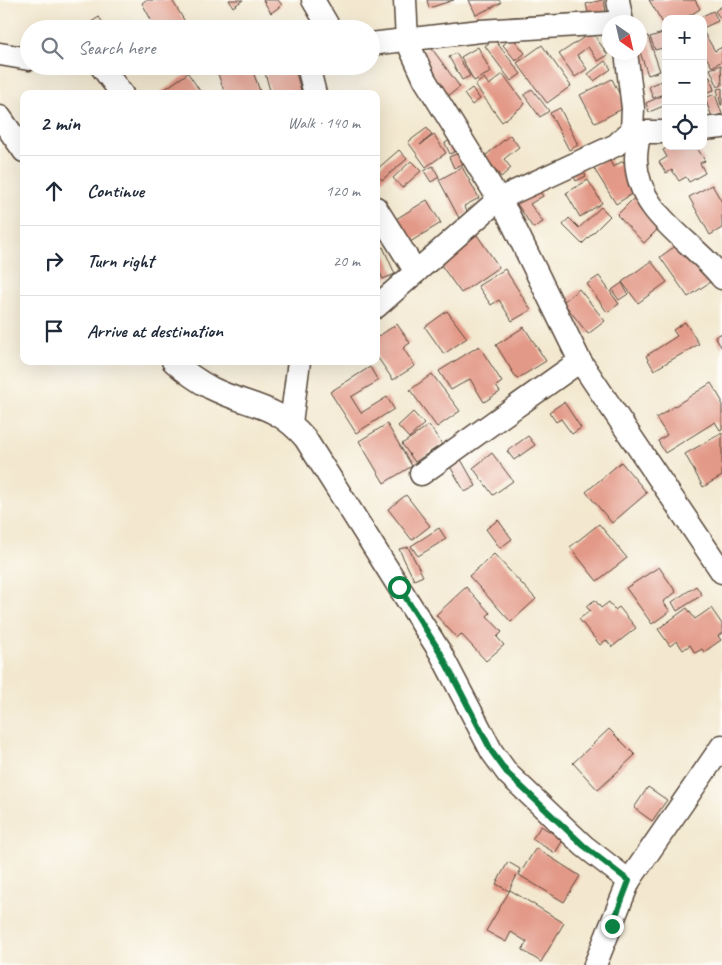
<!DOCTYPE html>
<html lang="en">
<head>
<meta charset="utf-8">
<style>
  body { margin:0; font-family:Caveat,sans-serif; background:#f2f2f3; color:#1f2937 }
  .controls { position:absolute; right:15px; top:15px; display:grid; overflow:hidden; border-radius:10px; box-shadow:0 5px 20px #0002 }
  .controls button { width:45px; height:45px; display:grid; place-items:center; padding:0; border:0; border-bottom:1px solid #e0e1e3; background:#fff; color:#1f2937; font:25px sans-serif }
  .compass { position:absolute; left:602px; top:15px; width:45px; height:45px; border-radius:50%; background:#fff; box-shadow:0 5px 20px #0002; rotate:146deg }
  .stop { position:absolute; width:15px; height:15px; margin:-11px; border:4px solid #0b8043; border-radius:50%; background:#fff }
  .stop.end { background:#0b8043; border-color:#fff; box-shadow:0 1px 5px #0008 }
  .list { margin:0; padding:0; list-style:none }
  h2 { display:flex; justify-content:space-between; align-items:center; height:65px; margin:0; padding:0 20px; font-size:21px }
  h2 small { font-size:16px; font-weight:400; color:#747a83 }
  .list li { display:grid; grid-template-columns:32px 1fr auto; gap:15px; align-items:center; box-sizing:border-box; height:70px; padding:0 20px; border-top:1px solid #e0e1e3 }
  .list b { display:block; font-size:19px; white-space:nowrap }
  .list em { font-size:16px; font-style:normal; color:#747a83 }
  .icon { flex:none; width:28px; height:28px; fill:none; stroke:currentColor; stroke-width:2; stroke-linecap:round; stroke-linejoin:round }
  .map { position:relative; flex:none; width:722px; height:965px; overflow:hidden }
  .search { position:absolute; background:#fff; box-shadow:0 5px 20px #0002; left:20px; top:20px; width:360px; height:55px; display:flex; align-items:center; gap:12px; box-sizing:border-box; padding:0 18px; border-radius:28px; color:#747a83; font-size:19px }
  .panel { position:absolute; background:#fff; box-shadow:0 5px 20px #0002; left:20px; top:90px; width:360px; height:275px; border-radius:10px }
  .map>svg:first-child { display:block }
  .building { fill:#e39987 }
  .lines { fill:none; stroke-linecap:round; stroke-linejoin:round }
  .street-casing { stroke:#574639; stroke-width:25 }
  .street { stroke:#fff; stroke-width:22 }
  .route { stroke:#0b8043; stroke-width:6 }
</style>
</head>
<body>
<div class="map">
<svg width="722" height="965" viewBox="0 0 722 965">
  <rect width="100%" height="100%" fill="#fdfcf7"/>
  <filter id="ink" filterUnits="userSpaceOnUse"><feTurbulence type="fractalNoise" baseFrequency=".02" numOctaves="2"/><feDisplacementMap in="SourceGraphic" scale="10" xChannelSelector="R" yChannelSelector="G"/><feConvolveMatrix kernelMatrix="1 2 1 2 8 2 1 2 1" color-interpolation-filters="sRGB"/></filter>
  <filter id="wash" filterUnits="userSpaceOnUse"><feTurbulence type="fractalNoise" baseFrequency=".0096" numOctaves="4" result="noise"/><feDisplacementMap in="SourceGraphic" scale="20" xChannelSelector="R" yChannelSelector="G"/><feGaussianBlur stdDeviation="1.12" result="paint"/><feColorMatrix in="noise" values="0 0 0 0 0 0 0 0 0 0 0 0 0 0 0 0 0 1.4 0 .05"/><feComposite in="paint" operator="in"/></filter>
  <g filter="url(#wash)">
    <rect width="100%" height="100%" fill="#f3e8cf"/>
    <g id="blocks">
      <g class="building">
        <path d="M146 0H172L187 25 180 29H156L142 3Z"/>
        <path d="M229 0H243L233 7Z"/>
        <path d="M263 0H278L282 5 271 13Z"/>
        <path d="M427 0H454L429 8Z"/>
        <path d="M469 0H499L501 3 476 15Z"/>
        <path d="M602 0H604L606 12 589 16 586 4Z"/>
        <path d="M649 0H695L700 9 684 19H666V28Z"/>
        <path d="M722 6V21L715 11Z"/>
        <path d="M713 11 718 21 703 28V19H696Z"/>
        <path d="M99 17 107 29H80Z"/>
        <path d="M703 31 715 51 722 47V61L712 67 703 52Z"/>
        <path d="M592 32 608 55 598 61 588 47 577 55 587 69 575 77 559 54Z"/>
        <path d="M666 32V47L655 50 650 37Z"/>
        <path d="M648 36 660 71 648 75 640 52V39Z"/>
        <path d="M512 37 525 53 516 61 503 45Z"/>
        <path d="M494 39 521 74 511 81 485 46Z"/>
        <path d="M542 45 571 86 547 103 517 63Z"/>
        <path d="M430 46 460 87 448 96 417 56Z"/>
        <path d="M478 47 491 72 474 81 461 57Z"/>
        <path d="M456 53 470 76 462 80 449 57Z"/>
        <path d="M605 61 611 69 594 81 588 74Z"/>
        <path d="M721 65 722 85 718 87 710 69Z"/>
        <path d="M237 66H251L261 94H225L218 74Z"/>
        <path d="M263 66H294L302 94H271Z"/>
        <path d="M188 73 202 94H158Z"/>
        <path d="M503 74 525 104 502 122 475 85 484 78 489 85Z"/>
        <path d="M710 77 714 90 703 94V79Z"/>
        <path d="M612 79 626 107 595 123 580 95Z"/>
        <path d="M661 81 666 93 653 98 649 86Z"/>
        <path d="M472 88 480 99 472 105 464 94Z"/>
        <path d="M722 88V105H721L717 89Z"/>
        <path d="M532 89 549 111 540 117 524 95Z"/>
        <path d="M666 94V105L649 112 646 103Z"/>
        <path d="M715 94 722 114 712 117 705 98Z"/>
        <path d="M560 108 578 145 569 150 550 113Z"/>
        <path d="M427 128 432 135 420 145 434 135 446 153 426 167 408 142Z"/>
        <path d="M510 135 519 147 504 159 511 168 501 177 485 156Z"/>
        <path d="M452 139 458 150 450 154 445 143Z"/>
        <path d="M670 146H696L705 161 700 163 705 173 689 182 686 177 679 181 672 170 666 173 659 162 667 157 663 150Z"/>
        <path d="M399 150 407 159 382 180 376 174V170Z"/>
        <path d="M463 151 467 162 454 168 449 157Z"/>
        <path d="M608 157 613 167 623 161 640 189 616 204 593 167Z"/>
        <path d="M411 161 421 171 402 188 393 178Z"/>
        <path d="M580 165 586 176 576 181 571 170Z"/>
        <path d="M433 166 439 177 431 182 424 171Z"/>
        <path d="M462 167 479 198 464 206 468 213 459 218 439 180Z"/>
        <path d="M588 180 602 203 580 217 566 193Z"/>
        <path d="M712 185 722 202V228L710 235 689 197Z"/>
        <path d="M537 187 543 196 530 204 543 222 533 228 515 201Z"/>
        <path d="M636 196 663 224 644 243 617 215Z"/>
        <path d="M427 200 441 223 410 242 396 219Z"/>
        <path d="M601 207 610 216 582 244 563 225 569 218 579 228Z"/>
        <path d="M477 235 499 267 461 293 438 261Z"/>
        <path d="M682 241 710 282 688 297 660 257Z"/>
        <path d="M383 247 395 274 383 279 376 264V250Z"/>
        <path d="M651 261 667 282 638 303 622 282Z"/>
        <path d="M505 269 531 310 512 321 499 300 491 305 478 286Z"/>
        <path d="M599 276 619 304 607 312 587 284Z"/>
        <path d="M622 283 628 294 619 300 612 290Z"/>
        <path d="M579 289 605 321 588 334 563 302Z"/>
        <path d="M447 311 467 338 444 354 425 327Z"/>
        <path d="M685 322 699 344 654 370 646 356 677 336 673 330Z"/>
        <path d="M397 324 410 343 403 348 415 366 393 380 376 355V338Z"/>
        <path d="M524 327 546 361 517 379 496 345Z"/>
        <path d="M722 333V348L715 337Z"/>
        <path d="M479 346 502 382 496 386 500 392 484 402 470 379 451 390 439 371Z"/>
        <path d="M370 367 378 381 351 397 361 413 387 397 394 409 356 433 330 392Z"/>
        <path d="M432 374 460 411 437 427 410 390Z"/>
        <path d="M711 383 722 401V429L720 430 715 422 665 453 658 441 667 435 656 418Z"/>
        <path d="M564 402 581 428 572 434 561 419 556 422 549 412Z"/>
        <path d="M413 412 424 424 409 438 398 426Z"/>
        <path d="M387 424 412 466 384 483 359 441Z"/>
        <path d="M429 425 442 444 415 462 402 444Z"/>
        <path d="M722 433V476L703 487 685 454Z"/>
        <path d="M528 436 535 445 514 460 507 451Z"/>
        <path d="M492 453 513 481 493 495 473 468Z"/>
        <path d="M459 456 476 486 465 492 448 463Z"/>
        <path d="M621 462 647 493 612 523 586 492Z"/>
        <path d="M406 495 430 526 412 540 388 509Z"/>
        <path d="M498 520 512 539 500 548 486 529Z"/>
        <path d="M599 524 627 558 597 581 570 547Z"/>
        <path d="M439 528 446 539 418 556 411 546Z"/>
        <path d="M408 547 423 576 414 580 399 549Z"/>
        <path d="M494 554 536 599 511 622 469 576Z"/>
        <path d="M659 567 676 592 663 602 670 611 652 624 626 588Z"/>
        <path d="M696 586 702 595 677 611 672 602Z"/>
        <path d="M466 587 490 613 487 616 502 632 497 637 504 645 486 661 461 634 457 638 436 615Z"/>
        <path d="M595 600 601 608 609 602 615 610 619 607 636 628 612 647 606 640 600 645 579 619 590 611 586 606Z"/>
        <path d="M687 608 695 619 711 608 722 624V633L718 636 721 640 704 652 702 649 695 653 690 645 683 650 677 641 670 646 658 629Z"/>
        <path d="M609 729 635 755 598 790 573 763Z"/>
        <path d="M648 787 667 800 652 821 634 808Z"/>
        <path d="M541 826 563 840 555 853 532 839Z"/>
        <path d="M536 848 580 876 564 902 519 875Z"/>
        <path d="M508 862 520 869 509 891 496 884Z"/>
        <path d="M510 890 564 923 541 962 522 950 527 942 511 932 506 942 486 931Z"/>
      </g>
    </g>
  </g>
  <g filter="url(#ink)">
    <use href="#blocks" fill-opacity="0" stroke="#574639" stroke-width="1"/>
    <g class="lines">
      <defs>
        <g id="street">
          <path d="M313 0 330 29"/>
          <path d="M405 0 407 41 425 80 508 214 580 361 722 572"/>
          <path d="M618 0 622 22"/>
          <path d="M371 44 480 31 610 23"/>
          <path d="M0 54 29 59"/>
          <path d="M101 66 122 94"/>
          <path d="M308 66 315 94"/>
          <path d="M0 117 24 151"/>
          <path d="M703 129 722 127"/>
          <path d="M632 130 639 132H666"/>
          <path d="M639 132C638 141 636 151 636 159 637 215 692 239 722 278"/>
          <path d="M376 208 416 272"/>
          <path d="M376 307 499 199 616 145 632 130 633 108 626 52"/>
          <path d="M173 361C184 371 198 381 211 388 249 407 275 403 305 438L440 652 492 752 508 774 584 846 629 881"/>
          <path d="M291 423 299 361"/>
          <path d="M421 474 580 361"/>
          <path d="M595 965 629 881 722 746"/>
        </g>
      </defs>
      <use href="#street" class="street-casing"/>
      <use href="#street" class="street"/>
    </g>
  </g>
  <g class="lines" filter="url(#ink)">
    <path class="route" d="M399 587 440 652 492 752 508 774 584 846 629 881 612 926"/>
  </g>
</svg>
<div class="controls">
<button>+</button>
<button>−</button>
<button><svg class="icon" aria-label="locate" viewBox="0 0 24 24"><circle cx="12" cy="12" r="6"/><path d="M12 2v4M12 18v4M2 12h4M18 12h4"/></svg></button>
</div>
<svg class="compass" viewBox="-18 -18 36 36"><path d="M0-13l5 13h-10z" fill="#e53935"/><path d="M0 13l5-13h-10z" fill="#747a83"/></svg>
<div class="stop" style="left:399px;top:587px"></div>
<div class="stop end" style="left:612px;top:926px"></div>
<div class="search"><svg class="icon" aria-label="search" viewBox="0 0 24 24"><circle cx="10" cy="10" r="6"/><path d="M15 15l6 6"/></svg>Search here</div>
<section class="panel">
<h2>2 min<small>Walk · 140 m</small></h2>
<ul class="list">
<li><svg class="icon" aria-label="ahead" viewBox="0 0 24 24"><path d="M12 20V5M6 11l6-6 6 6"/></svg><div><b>Continue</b></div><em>120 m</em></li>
<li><svg class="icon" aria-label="right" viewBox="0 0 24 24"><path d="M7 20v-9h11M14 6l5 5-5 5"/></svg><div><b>Turn right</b></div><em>20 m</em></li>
<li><svg class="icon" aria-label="arrive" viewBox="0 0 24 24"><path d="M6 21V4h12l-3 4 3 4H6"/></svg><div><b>Arrive at destination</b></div></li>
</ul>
</section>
</div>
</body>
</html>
